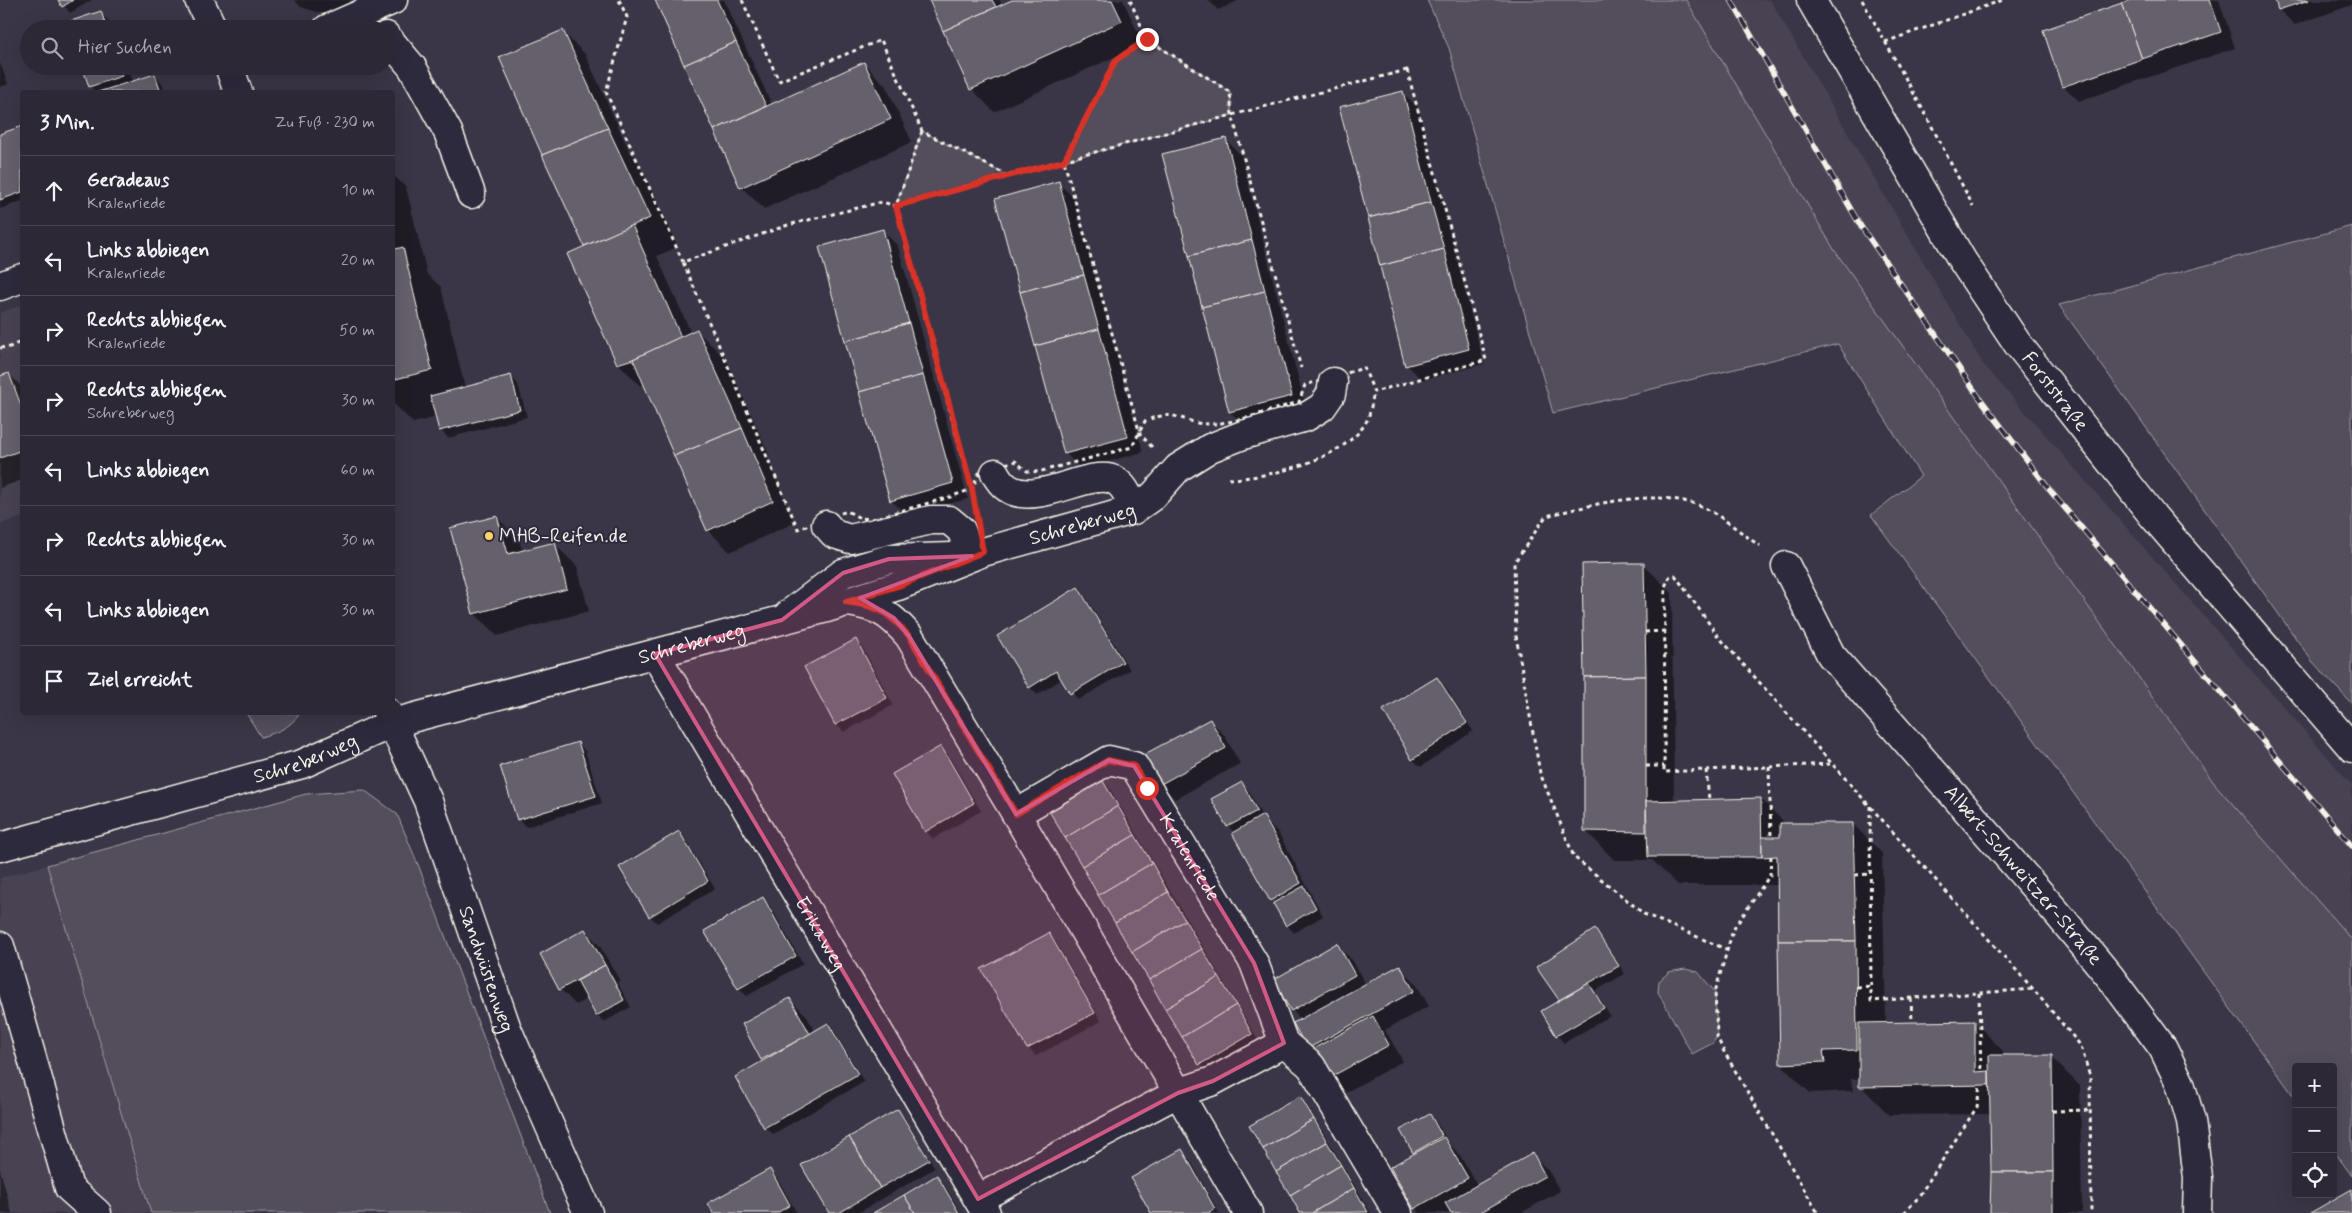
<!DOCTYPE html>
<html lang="de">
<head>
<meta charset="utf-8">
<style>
  body { margin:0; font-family:Mynerve,sans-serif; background:#383441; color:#f1f3f6 }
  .controls { position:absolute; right:15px; bottom:15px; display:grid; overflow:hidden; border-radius:5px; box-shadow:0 5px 20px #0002 }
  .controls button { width:45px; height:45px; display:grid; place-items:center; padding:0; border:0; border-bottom:1px solid #484450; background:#2c2835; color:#f1f3f6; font:25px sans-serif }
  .stop { position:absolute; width:15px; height:15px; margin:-11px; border:4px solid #d93025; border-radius:50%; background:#fff }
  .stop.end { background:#d93025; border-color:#fff; box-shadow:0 1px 5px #0008 }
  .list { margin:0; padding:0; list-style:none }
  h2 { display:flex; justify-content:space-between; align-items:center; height:65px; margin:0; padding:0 20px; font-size:21px }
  h2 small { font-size:16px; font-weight:400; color:#a6a6ad }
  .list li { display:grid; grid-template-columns:32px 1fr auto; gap:15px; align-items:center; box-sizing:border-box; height:70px; padding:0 20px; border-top:1px solid #484450 }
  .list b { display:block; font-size:19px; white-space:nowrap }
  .list p { margin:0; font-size:16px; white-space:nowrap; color:#a6a6ad }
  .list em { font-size:16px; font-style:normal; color:#a6a6ad }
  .icon { flex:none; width:28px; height:28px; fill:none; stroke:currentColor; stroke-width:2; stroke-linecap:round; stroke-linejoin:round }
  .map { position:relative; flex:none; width:2352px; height:1213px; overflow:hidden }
  .search { position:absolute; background:#2c2835; box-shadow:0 5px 20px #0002; left:20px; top:20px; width:375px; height:55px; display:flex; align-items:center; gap:12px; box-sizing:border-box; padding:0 18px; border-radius:28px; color:#a6a6ad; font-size:19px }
  .panel { position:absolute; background:#2c2835; box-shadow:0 5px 20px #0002; left:20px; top:90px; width:375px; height:625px; border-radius:5px }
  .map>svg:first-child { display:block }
  .built { fill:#484352 }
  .green { fill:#534e5c; stroke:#a4a0a2 }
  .shadow { fill:#0007; fill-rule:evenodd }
  .building { fill:#65616c; stroke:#f4f1e8 }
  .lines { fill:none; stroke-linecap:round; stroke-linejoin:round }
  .minor-casing { stroke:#f4f1e8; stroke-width:31 }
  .major-casing { stroke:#f4f1e8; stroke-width:31 }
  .path { stroke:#f4f1e8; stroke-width:3; stroke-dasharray:4 4; stroke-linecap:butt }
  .minor { stroke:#2f2a3d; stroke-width:28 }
  .major { stroke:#2f2a3d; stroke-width:28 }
  .rail-casing { stroke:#f4f1e8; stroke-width:5.5 }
  .rail { stroke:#2f2a3d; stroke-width:4; stroke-dasharray:11; stroke-linecap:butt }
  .route { stroke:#d93025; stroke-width:6 }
  .marked { fill:#d15985; fill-opacity:0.2; stroke:#d15985; stroke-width:4; stroke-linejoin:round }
  .poi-dot { fill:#ffd166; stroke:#2f2a3d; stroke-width:2 }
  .labels { text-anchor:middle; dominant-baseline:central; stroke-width:4; stroke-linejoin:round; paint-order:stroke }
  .street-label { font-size:20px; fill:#f4f1e8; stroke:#2f2a3d }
  .poi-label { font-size:20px; fill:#f4f1e8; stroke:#2f2a3d; text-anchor:start }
</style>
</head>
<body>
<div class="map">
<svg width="2352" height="1213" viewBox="0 0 2352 1213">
  <rect width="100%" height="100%" fill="#3b3647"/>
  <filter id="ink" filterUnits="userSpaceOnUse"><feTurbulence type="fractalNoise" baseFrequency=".02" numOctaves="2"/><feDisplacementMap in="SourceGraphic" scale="10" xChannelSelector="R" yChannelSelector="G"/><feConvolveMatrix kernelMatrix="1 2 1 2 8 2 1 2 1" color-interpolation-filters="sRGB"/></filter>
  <g filter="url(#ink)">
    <g class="built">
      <path d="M1686 0H1770L1983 364 2352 785V970L2214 783 1835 251Z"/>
      <path d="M22 305V517L0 524V313Z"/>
      <path d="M47 865 147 1202 151 1213H0V878Z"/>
    </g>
    <g class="green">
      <path d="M1427 0H1686L1835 251 2214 783 2352 940V1176L2333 1150V1067H2296V1099L1871 515 1921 476 1838 344 1553 413 1449 48Z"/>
      <path d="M1147 39 1230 92 1232 115 1064 161 1116 60Z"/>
      <path d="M922 131 1006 175 896 206Z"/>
      <path d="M2352 226V704L2312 661 2059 305Z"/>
      <path d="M246 713H300C290 728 278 732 261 737Z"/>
      <path d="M364 790 397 814 419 867 550 1213H151L47 865 306 794Z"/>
      <path d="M1685 969 1698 972 1715 992 1717 1036 1713 1043 1692 1054 1658 992 1659 981 1669 972Z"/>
    </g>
    <g class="shadow">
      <path d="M60 0H92L70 13Z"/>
      <path d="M294 0H358L327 15 301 7Z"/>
      <path d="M656 0H724L772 105 864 63 886 86 912 142 764 209 741 187Z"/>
      <path d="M931 0H1000L1002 6 1015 0H1123L1143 44 994 112 972 89Z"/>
      <path d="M1208 0H1240L1218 10Z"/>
      <path d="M2133 0H2219L2235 48 2079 101 2063 86Z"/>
      <path d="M2276 0H2352V5L2295 25 2279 10Z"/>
      <path d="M101 13 116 29H71Z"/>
      <path d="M562 31 585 54 630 152 636 158 678 247 657 256 691 333 697 331 726 359 770 457 767 458 794 523 730 552 708 530 645 384 640 386 618 363 585 245Z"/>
      <path d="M0 63 8 84 0 87Z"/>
      <path d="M84 66H128L133 82 155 75 162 83 165 92H96L90 86Z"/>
      <path d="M1402 92 1418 108 1484 364 1422 380 1407 365Z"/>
      <path d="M22 127V201L0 209V135Z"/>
      <path d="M1226 140 1241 155 1307 412 1245 427 1230 412Z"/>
      <path d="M392 174 406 187 427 274 441 287 465 388 511 377 518 384 527 417 448 438 441 430 437 417 413 423 392 402Z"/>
      <path d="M1058 183 1074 198 1143 452 1081 469 1065 453Z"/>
      <path d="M883 231 898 246 968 499 906 515 891 500Z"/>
      <path d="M9 374 22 387V480L0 488V377Z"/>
      <path d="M497 517 519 540 523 552 554 544 577 566 589 611 497 636 474 613Z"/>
      <path d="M1643 564 1672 593 1674 801 1761 799 1786 824H1853L1882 853 1886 1024 1975 1022 2003 1051V1056L2051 1057 2080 1086 2082 1213H1990V1114L1889 1115 1861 1086 1860 1079H1851L1853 1091 1810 1093 1781 1064 1779 885H1678L1652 860H1614L1586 831Z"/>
      <path d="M1077 589 1085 596 1130 670 1078 700 1062 679 1037 695 1030 687Z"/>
      <path d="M855 641 863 648 893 705 844 732 836 724 806 667Z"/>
      <path d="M1437 678 1445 686 1473 731 1421 767 1413 760 1384 710Z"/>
      <path d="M1210 720 1225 736 1240 764 1175 799 1160 784Z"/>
      <path d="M578 743 585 751 602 803 526 827 518 819Z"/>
      <path d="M941 748 948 755 981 811 933 839 926 831Z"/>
      <path d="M1101 780 1109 787 1259 1042 1208 1072 1200 1064Z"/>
      <path d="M1242 784 1249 791 1263 818 1278 832 1323 916 1294 933 1287 925 1234 833 1228 826Z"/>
      <path d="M678 833 686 840 715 889 657 923 650 916Z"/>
      <path d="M762 899 770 906 803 964 747 996 739 989 706 932Z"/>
      <path d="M585 931 600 946 620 981 617 982 631 1007 604 1022 597 1015 588 998 576 1005 560 989 542 955Z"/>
      <path d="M1595 931 1602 938 1625 974 1595 991 1610 1016 1564 1043 1557 1035 1561 1001 1538 967Z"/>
      <path d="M1049 934 1056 942 1101 1021 1036 1056 1028 1048Z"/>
      <path d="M1337 945 1352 960 1366 985 1400 967 1415 982 1429 1006 1385 1030 1403 1061 1343 1094 1308 1048 1301 1020 1292 1010 1275 980Z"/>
      <path d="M790 999 806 1015 815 1032 828 1024 835 1032 864 1082 773 1134 765 1127 764 1061 762 1059ZM806 1034 808 1036 766 1059 765 1056Z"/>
      <path d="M1300 1097 1307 1105 1371 1213H1302Z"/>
      <path d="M898 1110 905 1118 935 1168 858 1213H831Z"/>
      <path d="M1430 1115 1437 1123 1448 1142 1459 1154 1478 1186 1532 1155 1548 1170 1560 1191 1521 1213H1420L1415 1208 1416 1154 1414 1152Z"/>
      <path d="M1181 1151 1189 1158 1219 1213H1152Z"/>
      <path d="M0 1169 12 1213H0Z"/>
      <path d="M770 1170 777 1178 797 1213H715Z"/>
      <path d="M937 1177 944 1184 961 1213H876Z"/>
    </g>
    <g class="building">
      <path d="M58 0H73L62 7Z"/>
      <path d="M655 0H717L736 42 684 65Z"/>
      <path d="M929 0H992L996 7 943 31Z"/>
      <path d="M1012 0H1112L1122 21 970 90 943 31Z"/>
      <path d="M2130 0H2210L2221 32 2142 59 2122 3Z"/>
      <path d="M2275 0H2309L2278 10Z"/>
      <path d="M2122 3 2142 59 2062 87 2043 30Z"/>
      <path d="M101 11 107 29H70L68 22Z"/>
      <path d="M563 30 608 128 542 155 499 57Z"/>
      <path d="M736 42 766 106 714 130 684 65Z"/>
      <path d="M864 62 891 119 740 188 714 130Z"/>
      <path d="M82 66H119L122 76 89 87Z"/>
      <path d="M155 74 161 92H98Z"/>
      <path d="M1403 91 1431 202 1368 218 1339 107Z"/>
      <path d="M22 126V192L0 200V134Z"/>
      <path d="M608 128 650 218 584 246 542 155Z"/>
      <path d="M1226 138 1252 240 1189 256 1162 154Z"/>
      <path d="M1059 181 1084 275 1020 292 995 199Z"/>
      <path d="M1431 202 1444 249 1380 266 1368 218Z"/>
      <path d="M632 225 681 337 633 359 617 364 567 254Z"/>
      <path d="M883 229 909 323 845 341 819 247Z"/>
      <path d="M1252 240 1265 291 1202 307 1189 256Z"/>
      <path d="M403 247 432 370 392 380V250Z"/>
      <path d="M1444 249 1469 349 1405 366 1380 266Z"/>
      <path d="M1084 275 1099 329 1035 346 1020 292Z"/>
      <path d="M1265 291 1292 396 1229 412 1202 307Z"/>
      <path d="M909 323 923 375 859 392 845 341Z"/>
      <path d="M697 329 742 428 674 456 633 359Z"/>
      <path d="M1099 329 1128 437 1064 454 1035 346Z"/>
      <path d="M9 373 22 408V450L0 458V376Z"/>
      <path d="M511 375 520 410 439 431 430 396Z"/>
      <path d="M923 375 953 483 890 501 859 392Z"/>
      <path d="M742 428 773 501 707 531 674 456Z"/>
      <path d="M497 516 508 554 555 542 567 589 473 614 450 528Z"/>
      <path d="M1627 563H1644L1646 676 1584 677 1582 564Z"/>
      <path d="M1078 587 1123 662 1070 694 1056 671 1029 688 997 636Z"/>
      <path d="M856 639 887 698 835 725 804 667Z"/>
      <path d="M1646 676V832L1584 831V677Z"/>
      <path d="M1437 677 1467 723 1412 760 1383 710Z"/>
      <path d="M1210 719 1226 748 1159 785 1143 755Z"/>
      <path d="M578 742 596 796 517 820 500 766Z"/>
      <path d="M941 746 974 803 925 832 892 774Z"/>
      <path d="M1101 778 1118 806 1065 838 1048 809Z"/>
      <path d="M1242 782 1257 811 1227 827 1211 799Z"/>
      <path d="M1761 798 1762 857H1648L1646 801Z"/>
      <path d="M1118 806 1135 835 1082 866 1065 838Z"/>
      <path d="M1263 815 1301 883 1270 901 1232 833Z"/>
      <path d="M1780 823H1853L1856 941H1778L1777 856 1762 857V837H1780Z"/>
      <path d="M679 831 708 881 649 917 619 867Z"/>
      <path d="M1135 835 1152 863 1098 895 1082 866Z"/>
      <path d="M1152 863 1168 892 1115 923 1098 895Z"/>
      <path d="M1304 886 1316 908 1286 926 1273 903Z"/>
      <path d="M1168 892 1185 920 1132 952 1115 923Z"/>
      <path d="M763 897 796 956 738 989 704 931Z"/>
      <path d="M1185 920 1202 949 1149 980 1132 952Z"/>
      <path d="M585 929 605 965 559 990 540 954Z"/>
      <path d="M1595 929 1619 966 1559 1000 1536 967Z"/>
      <path d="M1049 933 1095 1013 1027 1049 981 969Z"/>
      <path d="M1778 941H1856L1857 1050 1823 1051 1825 1062 1780 1064Z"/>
      <path d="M1337 943 1355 975 1291 1011 1273 980Z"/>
      <path d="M1202 949 1219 977 1165 1009 1149 980Z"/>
      <path d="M605 965 624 1000 596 1016 577 981Z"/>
      <path d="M1400 965 1414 991 1307 1049 1293 1023Z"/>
      <path d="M1219 977 1236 1005 1182 1037 1165 1009Z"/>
      <path d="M1589 983 1604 1008 1556 1036 1541 1011Z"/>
      <path d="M790 998 810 1034 761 1060 742 1024Z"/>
      <path d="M1236 1005 1252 1034 1199 1065 1182 1037Z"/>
      <path d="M1373 1016 1389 1045 1327 1079 1311 1050Z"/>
      <path d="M1975 1021V1072L1989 1071V1085L1859 1087V1023Z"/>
      <path d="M828 1023 858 1074 764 1128 735 1077Z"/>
      <path d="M1989 1055H2052L2053 1172H1991Z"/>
      <path d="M1300 1096 1314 1119 1263 1149 1249 1126Z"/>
      <path d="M898 1109 929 1160 880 1188 849 1137Z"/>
      <path d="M1430 1114 1442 1136 1413 1153 1400 1130Z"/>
      <path d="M1314 1119 1327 1142 1276 1172 1263 1149Z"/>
      <path d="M849 1137 880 1188 839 1213H829L801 1165Z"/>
      <path d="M1444 1137 1468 1178 1414 1209 1390 1167Z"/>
      <path d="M1327 1142 1341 1165 1290 1195 1276 1172Z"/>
      <path d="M1182 1149 1215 1209 1208 1213H1151L1131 1178Z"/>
      <path d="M1533 1153 1545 1176 1479 1213H1451L1445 1203Z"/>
      <path d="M1341 1165 1354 1188 1312 1213H1300L1290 1195Z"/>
      <path d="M770 1169 790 1205 777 1213H713L708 1203Z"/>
      <path d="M1991 1172H2053V1213H1990Z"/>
      <path d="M937 1175 959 1213H915L904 1195Z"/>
      <path d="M1354 1188 1368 1212 1312 1213Z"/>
      <path d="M2352 1189V1213H2310Z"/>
      <path d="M904 1195 915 1213H873Z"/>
    </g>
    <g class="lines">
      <defs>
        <g id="minor">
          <path d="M199 0 213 29"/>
          <path d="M327 29 393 0"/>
          <path d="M386 36 412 67 448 132 471 194"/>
          <path d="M229 66 238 92"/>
          <path d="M0 286 22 278"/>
          <path d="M995 473C1020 523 1087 464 1116 481 1126 487 1130 500 1133 510"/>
          <path d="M826 525 834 534 850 539 931 520H949L961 530 972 556"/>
          <path id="s1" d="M1786 566 1831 655 2058 914 2111 978 2163 1048 2180 1083 2191 1121 2198 1178 2197 1213"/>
          <path d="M848 602C879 607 888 612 909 636L1016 814 1248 1213"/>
          <path d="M789 614 843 573 889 559 953 557"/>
          <path id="s2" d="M655 654 986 1213"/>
          <path id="s3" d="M387 712 428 801 507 1029 588 1213"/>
          <path id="s4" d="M1016 814 1109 760 1134 766 1254 963 1284 1043 1311 1066 1398 1213"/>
          <path id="s5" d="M0 847 302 764 393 723 827 608 898 586 983 552 1133 510 1153 496 1178 468 1210 448 1243 435 1306 417 1322 407 1331 394 1333 382"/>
          <path d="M0 946 69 1188 97 1213"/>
          <path d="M978 1199 1178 1093 1213 1081 1284 1043"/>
        </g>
        <g id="major">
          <path id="s6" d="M1811 0 1962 260 2017 343 2153 516 2352 748"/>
        </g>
      </defs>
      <use href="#minor" class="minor-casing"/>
      <use href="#major" class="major-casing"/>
      <g class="path">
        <path d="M619 0 627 17 606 92 683 262"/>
        <path d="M742 0 779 81 881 40 922 131 1005 174"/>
        <path d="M1130 0 1147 39 1230 92 1232 115 1301 368"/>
        <path d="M1862 0 1928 119 1973 206"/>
        <path d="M247 23 252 29"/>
        <path d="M1147 39 1116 60 1064 161 1140 434 1152 447"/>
        <path d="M1885 42 2003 0"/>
        <path d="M1407 70 1486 360 1374 392 1364 368 1305 385 1299 402C1273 409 1234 424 1209 424 1181 424 1178 407 1145 421L1132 447 1038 472 1027 471 1015 461 980 471 972 489 950 497 872 519 860 518 847 511 798 529 683 262 788 225 882 202 896 206 1232 115Z"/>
        <path d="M922 131 896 206 963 459"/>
        <path d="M0 348 10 347 22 341"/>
        <path d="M1229 479C1269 478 1351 458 1368 418 1371 410 1372 400 1374 392"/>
        <path d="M1645 632 1665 631"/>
        <path d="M1830 764 1664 772 1665 587 1669 577 1675 575 1718 636 2033 989 2081 1046 2090 1077 2091 1213"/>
        <path d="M1646 766H1664"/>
        <path d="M1769 767 1771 837"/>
        <path d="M1706 770 1709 799"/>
        <path d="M1870 806 1871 1001 2033 989"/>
        <path d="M1771 856 1770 875 1733 930 1715 992 1717 1036 1722 1048 1818 1213"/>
        <path d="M1855 875 1870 874"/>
        <path d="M1728 950 1644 914 1574 857 1540 773 1516 636 1514 563 1546 516C1593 505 1644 490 1692 503 1713 508 1742 534 1760 546"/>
        <path d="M1857 987 1871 986"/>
        <path d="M1979 993 1981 1072"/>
        <path d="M1911 998 1912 1022"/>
        <path d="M2052 1111 2090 1110"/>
        <path d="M1904 1213 1917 1199 1977 1107 1980 1085"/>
      </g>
      <use href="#minor" class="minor"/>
      <use href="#major" class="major"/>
      <defs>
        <path id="rail" d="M1731 0 1860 225 1979 397 2052 493 2352 846"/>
      </defs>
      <use href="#rail" class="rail-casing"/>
      <use href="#rail" class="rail"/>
    </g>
  </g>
  <g class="lines" filter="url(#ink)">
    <path class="route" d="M1147 39 1116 60 1064 161 896 206 972 489 983 552 898 586 846 602C878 606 887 611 909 636L1016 814 1108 760 1134 766 1147 788"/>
  </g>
  <path class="marked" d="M972 556 860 598 894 618 909 636 1016 814 1109 760 1134 766 1254 963 1284 1043 1213 1081 1178 1093 978 1199 655 654 782 620 843 573 889 559Z"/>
  <circle class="poi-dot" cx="489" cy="536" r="5"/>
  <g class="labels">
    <g class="street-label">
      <text stroke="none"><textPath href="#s6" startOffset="462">Forststraße</textPath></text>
      <text stroke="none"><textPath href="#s5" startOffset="1131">Schreberweg</textPath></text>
      <text stroke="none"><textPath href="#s5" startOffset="722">Schreberweg</textPath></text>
      <text stroke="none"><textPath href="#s5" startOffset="318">Schreberweg</textPath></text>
      <text stroke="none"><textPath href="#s4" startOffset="240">Kralenriede</textPath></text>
      <text stroke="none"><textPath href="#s1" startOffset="392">Albert-Schweitzer-Straße</textPath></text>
      <text stroke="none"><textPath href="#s2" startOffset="325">Erikaweg</textPath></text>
      <text stroke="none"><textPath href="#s3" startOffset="276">Sandwüstenweg</textPath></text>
    </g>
    <g class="poi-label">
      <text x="499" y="536">MHB-Reifen.de</text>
    </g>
  </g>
</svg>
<div class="controls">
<button>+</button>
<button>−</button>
<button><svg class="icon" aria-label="locate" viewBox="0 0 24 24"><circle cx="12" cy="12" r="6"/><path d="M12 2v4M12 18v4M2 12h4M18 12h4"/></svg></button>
</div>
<div class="stop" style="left:1147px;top:788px"></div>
<div class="stop end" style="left:1147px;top:39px"></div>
<div class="search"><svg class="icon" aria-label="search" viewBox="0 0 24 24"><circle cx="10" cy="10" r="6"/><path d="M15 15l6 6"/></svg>Hier suchen</div>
<section class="panel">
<h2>3 Min.<small>Zu Fuß · 230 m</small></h2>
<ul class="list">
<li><svg class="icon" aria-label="ahead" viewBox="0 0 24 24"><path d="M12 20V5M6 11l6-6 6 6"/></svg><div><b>Geradeaus</b><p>Kralenriede</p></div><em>10 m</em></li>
<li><svg class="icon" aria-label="left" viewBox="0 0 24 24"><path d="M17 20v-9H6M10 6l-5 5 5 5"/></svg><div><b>Links abbiegen</b><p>Kralenriede</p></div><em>20 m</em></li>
<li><svg class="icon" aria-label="right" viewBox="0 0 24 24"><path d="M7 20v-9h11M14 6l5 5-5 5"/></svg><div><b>Rechts abbiegen</b><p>Kralenriede</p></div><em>50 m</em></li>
<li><svg class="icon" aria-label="right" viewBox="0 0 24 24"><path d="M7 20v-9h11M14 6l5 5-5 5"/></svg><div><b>Rechts abbiegen</b><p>Schreberweg</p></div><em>30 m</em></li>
<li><svg class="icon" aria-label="left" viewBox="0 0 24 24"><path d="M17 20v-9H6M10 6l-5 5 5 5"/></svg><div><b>Links abbiegen</b></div><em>60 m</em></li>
<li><svg class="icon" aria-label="right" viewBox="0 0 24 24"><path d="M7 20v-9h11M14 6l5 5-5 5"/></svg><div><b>Rechts abbiegen</b></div><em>30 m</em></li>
<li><svg class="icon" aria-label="left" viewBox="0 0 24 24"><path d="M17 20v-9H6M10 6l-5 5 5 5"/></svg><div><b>Links abbiegen</b></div><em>30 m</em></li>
<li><svg class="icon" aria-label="arrive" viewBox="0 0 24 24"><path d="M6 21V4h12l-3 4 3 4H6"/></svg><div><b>Ziel erreicht</b></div></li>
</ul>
</section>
</div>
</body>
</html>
